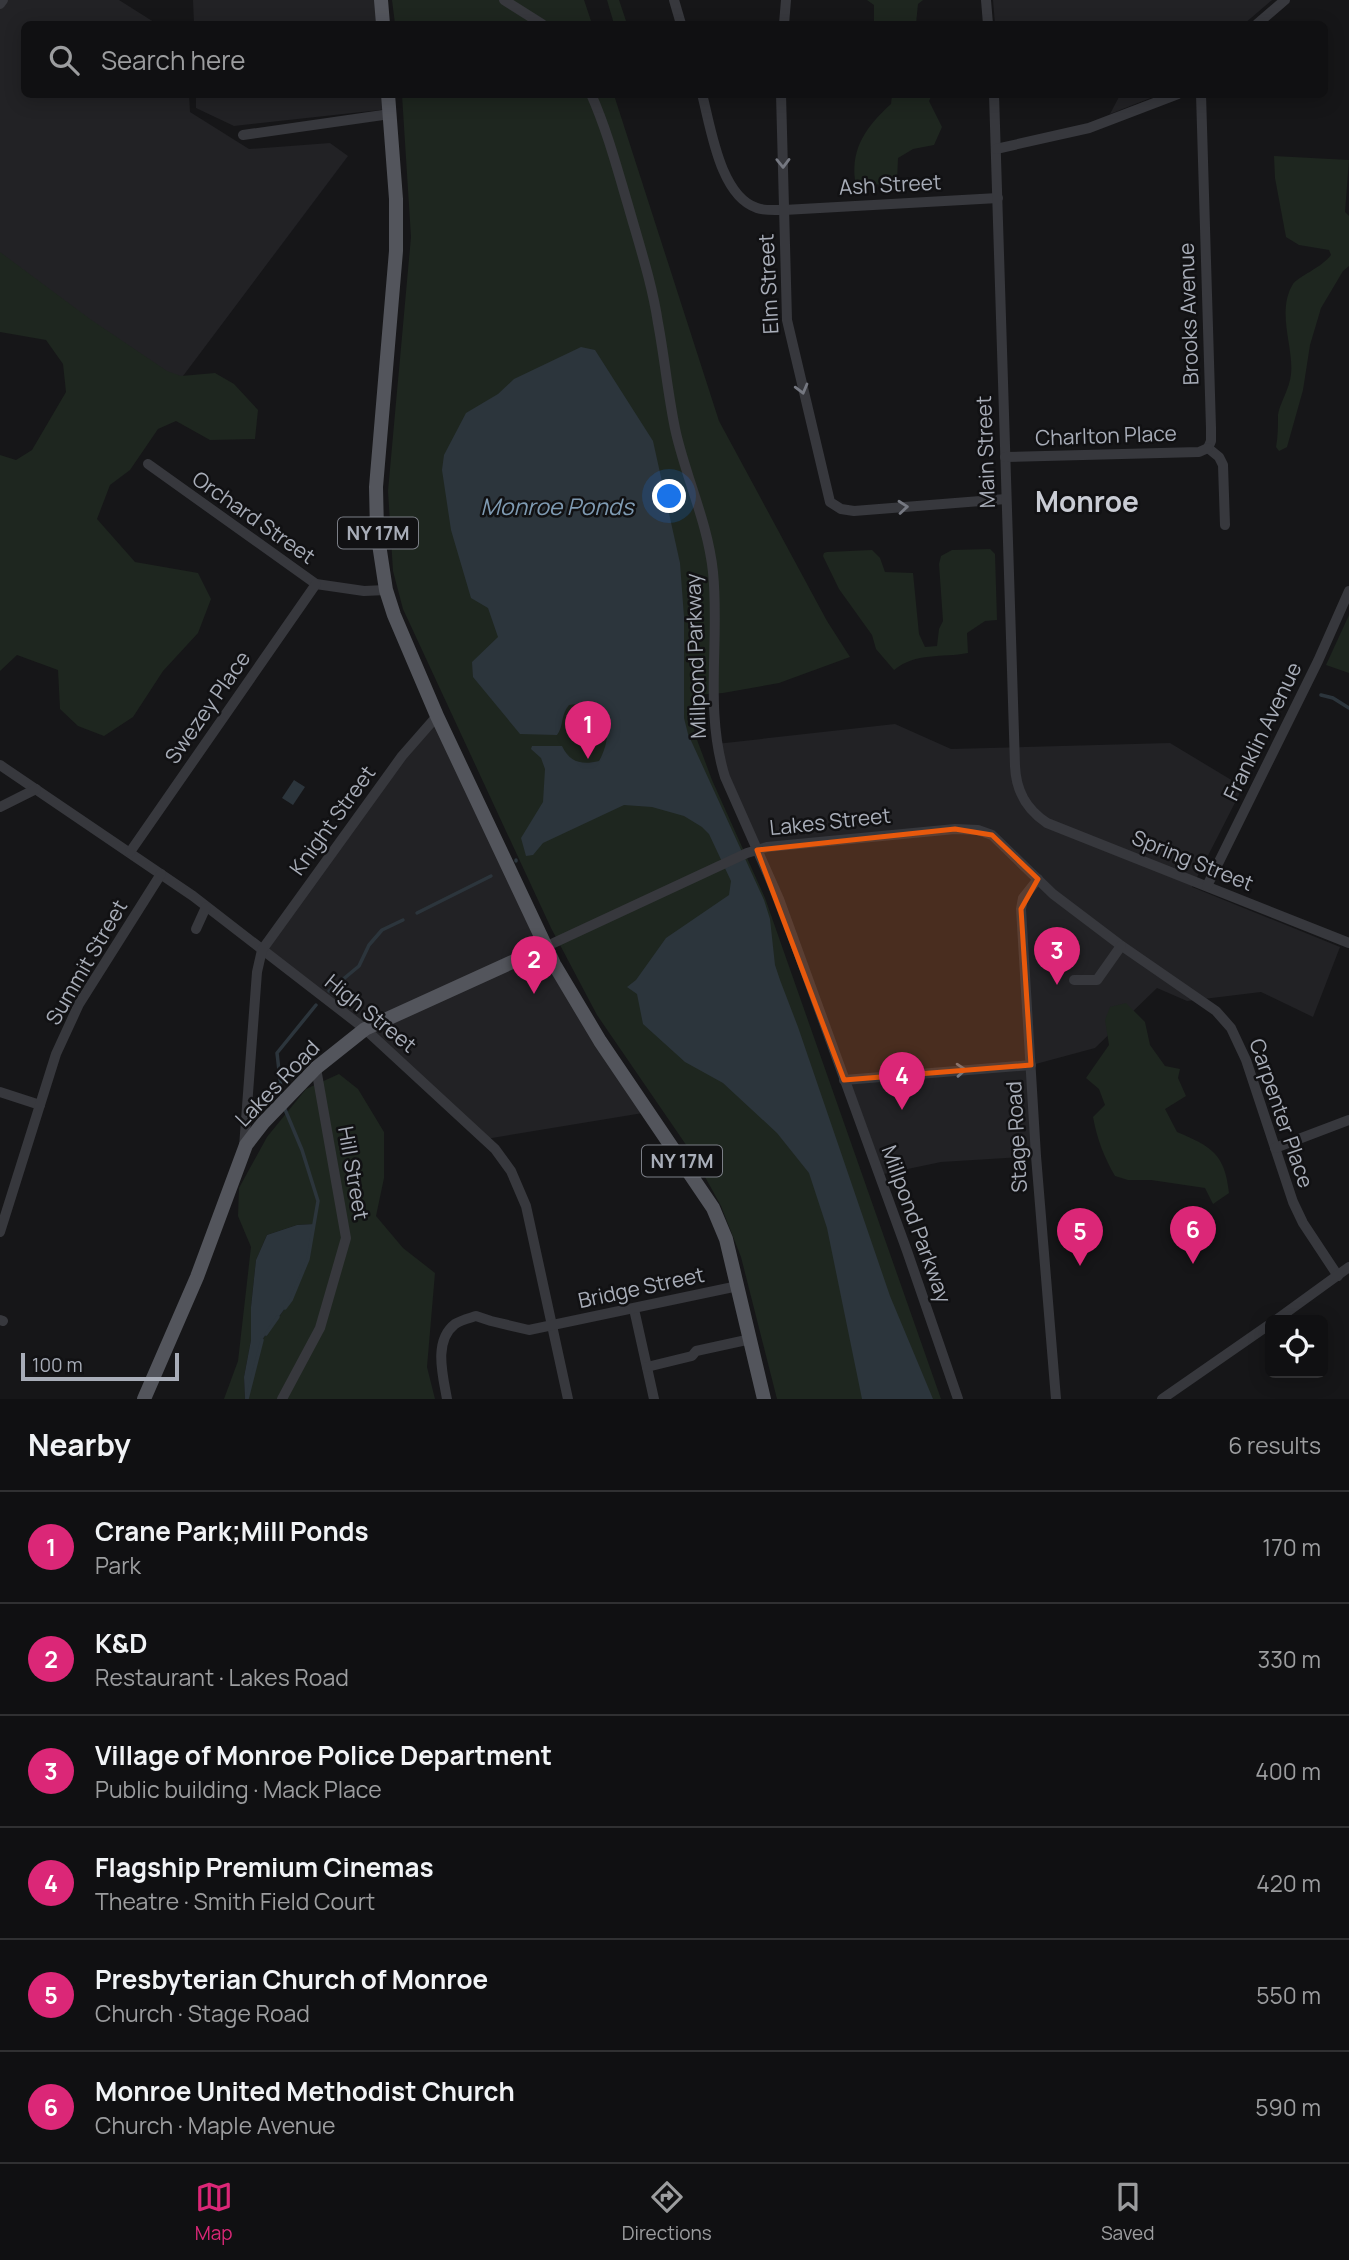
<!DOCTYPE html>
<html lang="en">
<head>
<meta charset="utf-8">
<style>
  body { margin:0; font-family:Manrope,sans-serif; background:#1e1e20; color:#f1f3f6 }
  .controls { position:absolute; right:21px; bottom:21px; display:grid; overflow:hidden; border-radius:10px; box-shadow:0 4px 18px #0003 }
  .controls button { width:63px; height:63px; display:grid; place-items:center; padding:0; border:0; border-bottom:2px solid #303032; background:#101012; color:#f1f3f6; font:35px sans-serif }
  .scale { position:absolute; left:21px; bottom:18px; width:158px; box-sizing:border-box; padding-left:7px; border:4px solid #a8adb8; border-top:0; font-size:19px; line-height:24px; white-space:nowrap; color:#a8adb8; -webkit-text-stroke:5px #111113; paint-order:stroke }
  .you { position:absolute; left:670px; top:497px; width:24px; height:24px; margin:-18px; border:5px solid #fff; border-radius:50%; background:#1a73e8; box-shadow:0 0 0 10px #1a73e833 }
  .badge { display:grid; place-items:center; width:46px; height:46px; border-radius:50%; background:#db2777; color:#fff; font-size:23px; font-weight:700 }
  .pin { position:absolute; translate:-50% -58px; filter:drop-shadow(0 2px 4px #0008) }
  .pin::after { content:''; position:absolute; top:37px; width:24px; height:21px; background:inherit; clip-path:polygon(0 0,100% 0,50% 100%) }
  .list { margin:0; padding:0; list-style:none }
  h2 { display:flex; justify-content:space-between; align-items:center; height:91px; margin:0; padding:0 28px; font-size:30px }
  h2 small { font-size:23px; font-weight:400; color:#9c9d9f }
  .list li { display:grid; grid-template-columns:46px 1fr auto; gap:21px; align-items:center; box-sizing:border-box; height:112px; padding:0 28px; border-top:2px solid #303032 }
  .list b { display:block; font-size:26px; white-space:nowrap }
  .list p { margin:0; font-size:23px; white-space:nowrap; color:#9c9d9f }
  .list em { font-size:23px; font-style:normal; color:#9c9d9f }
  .icon { flex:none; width:38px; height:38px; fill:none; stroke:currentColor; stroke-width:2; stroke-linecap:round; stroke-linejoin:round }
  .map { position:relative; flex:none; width:1349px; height:1399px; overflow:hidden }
  .search { position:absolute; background:#101012; box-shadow:0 4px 18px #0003; left:21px; right:21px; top:21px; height:77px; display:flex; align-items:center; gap:18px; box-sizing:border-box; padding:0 24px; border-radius:10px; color:#9c9d9f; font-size:26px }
  .sheet { height:763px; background:#101012 }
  nav { display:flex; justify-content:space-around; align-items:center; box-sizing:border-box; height:98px; border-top:2px solid #303032; background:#101012; font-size:19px; color:#9c9d9f }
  nav a { display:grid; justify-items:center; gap:4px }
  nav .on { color:#db2777 }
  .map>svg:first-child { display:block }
  .built { fill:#222225 }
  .green { fill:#1e261f }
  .water { fill:#2c353c }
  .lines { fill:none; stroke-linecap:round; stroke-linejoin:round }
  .stream { stroke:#2c353c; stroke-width:3.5 }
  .minor { stroke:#37383d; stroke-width:10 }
  .major { stroke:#53555c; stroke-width:14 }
  .oneway { stroke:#757881 }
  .marked { fill:#e8590c; fill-opacity:0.2; stroke:#e8590c; stroke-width:5; stroke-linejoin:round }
  .labels { text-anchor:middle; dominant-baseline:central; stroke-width:5; stroke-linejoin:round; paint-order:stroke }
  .shield { fill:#111113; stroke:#7b7e86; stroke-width:2 }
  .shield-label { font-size:19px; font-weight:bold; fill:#a8adb8 }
  .street-label { font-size:21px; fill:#a8adb8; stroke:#111113 }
  .water-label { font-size:23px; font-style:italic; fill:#7f9bb3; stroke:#111113 }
  .district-label { font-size:28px; font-weight:bold; fill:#c9ccd4; stroke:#111113 }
</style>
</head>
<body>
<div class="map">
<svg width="1349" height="1399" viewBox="0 0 1349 1399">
  <rect width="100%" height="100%" fill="#161618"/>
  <g class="built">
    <path d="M3 0H119L157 24H24V94L189 95 190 112 249 149 330 143 348 156 177 384 0 257V4Z"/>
    <path d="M193 0H381L383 24H194Z"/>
    <path d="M993 0H1272L1244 24H995Z"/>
    <path d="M196 95H388L389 109 234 126 196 108Z"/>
    <path d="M1120 95V94L1158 95 1110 114Z"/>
    <path d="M437 716 554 964 649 1112 486 1139 365 1029 262 950Z"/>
    <path d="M895 724 951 749 1170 743 1243 787 1192 887 1340 947 1313 1017 1261 992 1187 1001 1157 988 1095 1048 1032 1065 1036 1156 941 1162 879 1175 725 777 716 744Z"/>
  </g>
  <g class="green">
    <path d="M392 0H584L592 24H395Z"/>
    <path d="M607 0H619L627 24H614Z"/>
    <path d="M867 0H923L918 4 916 24H874V5Z"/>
    <path d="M402 95H614L719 421 827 621 850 657 779 683 723 693 694 695 692 721 696 737 712 780 765 898 941 1399H777L741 1257 721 1206 693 1155 597 1015 551 928 403 609 393 571 388 491 411 237Z"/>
    <path d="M892 95H932L929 101 942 127 934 145 913 149 898 158 897 182 873 185 855 180C851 147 867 126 891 104Z"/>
    <path d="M1274 156 1349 160 1345 212 1349 216V266L1343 271 1321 308 1310 345 1303 390 1287 447 1279 451 1276 447C1278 436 1278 426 1278 415 1279 405 1290 388 1291 374 1294 347 1276 312 1293 284 1299 276 1321 268 1331 255L1329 250 1299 245 1286 237 1275 178Z"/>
    <path d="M0 252 90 319 167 371 181 376 215 373 234 384 258 410 255 439 210 440 176 421 158 429 130 470 110 485 97 519 135 562 198 573 211 599 198 633 163 671 133 717 104 736 78 726 60 709 58 670 17 655 0 671V455L16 460 32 450 66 392 63 364 46 340 0 332Z"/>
    <path d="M990 549 995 554 997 620 985 621 967 633 968 653C942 658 916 652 894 670L876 649 872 635 839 589 823 556 824 553 827 552 872 550 880 558 885 572 913 573 919 634 925 647 937 646 939 629 943 621 939 564 941 556 952 550Z"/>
    <path d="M1349 615V673L1326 665Z"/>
    <path d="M1126 1003 1145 1022 1150 1045 1165 1066 1180 1069 1178 1078 1186 1096 1165 1109 1177 1132C1210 1146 1225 1153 1229 1193L1213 1204 1205 1188 1151 1180H1128L1115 1176C1104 1157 1097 1139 1093 1117L1105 1105 1099 1089 1086 1078 1109 1045 1105 1020 1110 1007Z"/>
    <path d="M339 1074 358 1089 384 1132V1178L376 1216 403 1248 435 1273 427 1367 435 1399H247L262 1340 291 1300 308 1259 313 1224 297 1225 267 1235 256 1260 251 1307V1340L244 1377 245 1399H224L238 1361 251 1247 238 1216 239 1188 267 1137 306 1089Z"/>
  </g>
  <g class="water">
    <path d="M581 347 595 350 653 441 680 563 684 617V718L688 734 764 900 770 919 775 965 780 980 798 1027 890 1296 933 1399H862L827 1228 809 1173 777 1133 723 1083 685 1062 643 1024 637 994 627 987 636 980 666 938 729 895 731 881 709 834 702 827 684 816 652 807 624 805 543 843 533 855 526 856 521 838 543 802 545 769 541 758 531 749 532 746H562C570 763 582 765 599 761 608 746 615 712 593 705 586 702 577 704 569 705 560 716 564 726 557 735L520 734 473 677 472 662 498 637 488 608 471 598 451 530 442 470 444 455 466 413 498 394 514 379Z"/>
    <path d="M294 780 305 787 293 805 282 798Z"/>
    <path d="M314 1224 308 1259 291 1300 262 1340 247 1399H245L244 1377 251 1340V1307L256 1260 267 1235 297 1225Z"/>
  </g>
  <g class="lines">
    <g class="stream">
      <path d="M1321 695 1333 698 1349 708"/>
      <path d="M516 861V860"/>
      <path d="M417 913 491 876"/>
      <path d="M329 991 359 966 369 945 382 930 403 920"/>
      <path d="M282 1097 277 1053 316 1005"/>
      <path d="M284 1107 302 1150 318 1201 308 1259 291 1300 285 1308"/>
      <path d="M266 1334 278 1317"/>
      <path d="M247 1399 262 1340"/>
    </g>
    <g class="minor">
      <path d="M504 0 542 24"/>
      <path d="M674 0 681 24"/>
      <path d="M986 0 988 24"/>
      <path d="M0 4 3 0"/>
      <path d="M784 24 786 0"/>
      <path d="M1257 24 1285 0"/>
      <path d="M591 94C607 130 617 168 628 205 639 244 652 283 658 323 665 360 668 397 676 433 687 480 708 524 713 572 720 640 704 710 725 777L779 899 907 1251 958 1399"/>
      <path d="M702 94C711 128 720 196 757 208 765 211 775 210 784 210L998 198"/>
      <path d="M781 94 787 320 830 502 841 509 854 511 1006 499"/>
      <path d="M994 94 1015 766C1016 791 1026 809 1047 823L1349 943"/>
      <path d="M1201 94 1211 428V441L1208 448"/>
      <path d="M243 135 390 114"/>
      <path d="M996 149 1089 128 1178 94"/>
      <path d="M1208 448 1219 457 1223 465 1225 525"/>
      <path d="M1005 457 1199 452 1208 448"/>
      <path d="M148 464 316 584 364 591 386 590"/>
      <path d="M0 765 193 896 365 1029 495 1149 511 1171 526 1206 568 1399"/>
      <path d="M0 807 36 789"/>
      <path d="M130 852 316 584"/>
      <path d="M1038 879 1023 898 1021 909 1036 1156 1056 1399"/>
      <path d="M1207 886 1318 661 1349 591"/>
      <path d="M196 929 206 907"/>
      <path d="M545 947 747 853 767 847 955 829 978 830 992 835 1053 894 1119 944 1216 1011 1231 1028 1246 1060 1293 1202 1303 1223 1338 1276"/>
      <path d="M1074 980H1097L1121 946"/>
      <path d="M844 1080 1031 1065"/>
      <path d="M0 1092 40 1105"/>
      <path d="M244 1147 257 972 262 950 402 756 437 716"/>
      <path d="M1275 1148 1349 1120"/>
      <path d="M0 1232 56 1054 79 1004 161 874"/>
      <path d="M634 1309 654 1399"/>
      <path d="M0 1320 3 1321"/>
      <path d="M1276 1320 1349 1267"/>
      <path d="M647 1367 692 1356 696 1351 751 1339"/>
      <path d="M282 1399 320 1328 346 1238 316 1068"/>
      <path d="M447 1399C443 1376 433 1341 455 1324 461 1320 470 1318 476 1316L491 1321 529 1330 738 1286"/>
      <path d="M1162 1399 1270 1324"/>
    </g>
    <g class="major">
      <path d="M381 0 383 24"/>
      <path d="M388 94 396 199V251L376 487 377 531 386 590 394 615 437 716 554 964 600 1041 713 1208 726 1239 764 1399"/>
      <path d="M144 1399 197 1277 246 1145 263 1123 316 1068 365 1029 545 947"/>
    </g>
  </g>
  <defs><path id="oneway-chevron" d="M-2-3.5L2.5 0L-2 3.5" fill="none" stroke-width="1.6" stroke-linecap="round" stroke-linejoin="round" transform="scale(1.75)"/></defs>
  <g class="oneway">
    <use href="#oneway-chevron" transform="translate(783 163) rotate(89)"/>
    <use href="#oneway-chevron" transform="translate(802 389) rotate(75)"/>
    <use href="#oneway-chevron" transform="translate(903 507) rotate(-5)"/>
    <use href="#oneway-chevron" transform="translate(961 1070) rotate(-4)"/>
  </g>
  <path class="marked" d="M955 829 992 835 1038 879 1021 909 1031 1065 844 1080 757 850Z"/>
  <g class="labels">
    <g class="shield">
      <rect x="338" y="517.5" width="80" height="31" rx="5"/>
      <rect x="642" y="1145.5" width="80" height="31" rx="5"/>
    </g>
    <g class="shield-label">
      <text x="378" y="533">NY 17M</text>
      <text x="682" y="1161">NY 17M</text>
    </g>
    <g class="street-label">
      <text transform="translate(890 184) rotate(-3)">Ash Street</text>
      <text transform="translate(768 284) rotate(-93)">Elm Street</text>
      <text transform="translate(1188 314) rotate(-92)">Brooks Avenue</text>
      <text transform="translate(1106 435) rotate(-2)">Charlton Place</text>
      <text transform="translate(985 452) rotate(-92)">Main Street</text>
      <text transform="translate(254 517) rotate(35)">Orchard Street</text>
      <text transform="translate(695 656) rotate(-92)">Millpond Parkway</text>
      <text transform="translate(207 707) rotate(-55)">Swezey Place</text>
      <text transform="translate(1262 731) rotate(-64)">Franklin Avenue</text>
      <text transform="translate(332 820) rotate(-54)">Knight Street</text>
      <text transform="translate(830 821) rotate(-6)">Lakes Street</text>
      <text transform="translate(1193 860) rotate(22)">Spring Street</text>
      <text transform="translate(86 962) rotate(-60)">Summit Street</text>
      <text transform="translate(371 1013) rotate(39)">High Street</text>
      <text transform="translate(277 1083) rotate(-46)">Lakes Road</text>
      <text transform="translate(1282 1113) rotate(71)">Carpenter Place</text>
      <text transform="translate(1016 1137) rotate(-93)">Stage Road</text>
      <text transform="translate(354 1173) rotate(80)">Hill Street</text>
      <text transform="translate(917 1224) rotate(70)">Millpond Parkway</text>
      <text transform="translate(641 1287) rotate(-12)">Bridge Street</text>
    </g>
    <g class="water-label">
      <text x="557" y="506">Monroe Ponds</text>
    </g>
    <g class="district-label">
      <text x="1087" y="501">Monroe</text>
    </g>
  </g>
</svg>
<div class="controls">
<button><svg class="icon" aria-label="locate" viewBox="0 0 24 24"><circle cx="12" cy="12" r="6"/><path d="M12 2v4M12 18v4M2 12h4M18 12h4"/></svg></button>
</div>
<div class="scale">100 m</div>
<div class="you"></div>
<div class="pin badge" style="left:588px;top:759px">1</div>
<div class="pin badge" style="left:534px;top:994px">2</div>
<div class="pin badge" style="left:1057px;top:985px">3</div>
<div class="pin badge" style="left:902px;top:1110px">4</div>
<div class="pin badge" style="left:1080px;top:1266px">5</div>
<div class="pin badge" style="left:1193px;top:1264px">6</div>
<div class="search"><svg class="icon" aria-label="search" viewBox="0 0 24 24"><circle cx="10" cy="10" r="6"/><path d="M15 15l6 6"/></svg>Search here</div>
</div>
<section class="sheet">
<h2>Nearby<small>6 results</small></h2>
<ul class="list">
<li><span class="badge">1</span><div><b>Crane Park;Mill Ponds</b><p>Park</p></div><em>170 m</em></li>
<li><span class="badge">2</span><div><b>K&amp;D</b><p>Restaurant · Lakes Road</p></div><em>330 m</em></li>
<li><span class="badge">3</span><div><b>Village of Monroe Police Department</b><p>Public building · Mack Place</p></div><em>400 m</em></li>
<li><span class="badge">4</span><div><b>Flagship Premium Cinemas</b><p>Theatre · Smith Field Court</p></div><em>420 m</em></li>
<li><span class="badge">5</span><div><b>Presbyterian Church of Monroe</b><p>Church · Stage Road</p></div><em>550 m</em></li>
<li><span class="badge">6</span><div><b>Monroe United Methodist Church</b><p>Church · Maple Avenue</p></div><em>590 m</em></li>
</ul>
</section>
<nav>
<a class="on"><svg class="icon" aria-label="map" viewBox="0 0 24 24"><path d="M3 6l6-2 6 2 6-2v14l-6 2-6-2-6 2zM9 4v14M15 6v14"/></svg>Map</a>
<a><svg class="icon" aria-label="directions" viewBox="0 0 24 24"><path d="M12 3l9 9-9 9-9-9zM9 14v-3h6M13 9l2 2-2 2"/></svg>Directions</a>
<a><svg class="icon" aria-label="saved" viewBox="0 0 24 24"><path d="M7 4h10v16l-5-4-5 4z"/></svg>Saved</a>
</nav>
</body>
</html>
